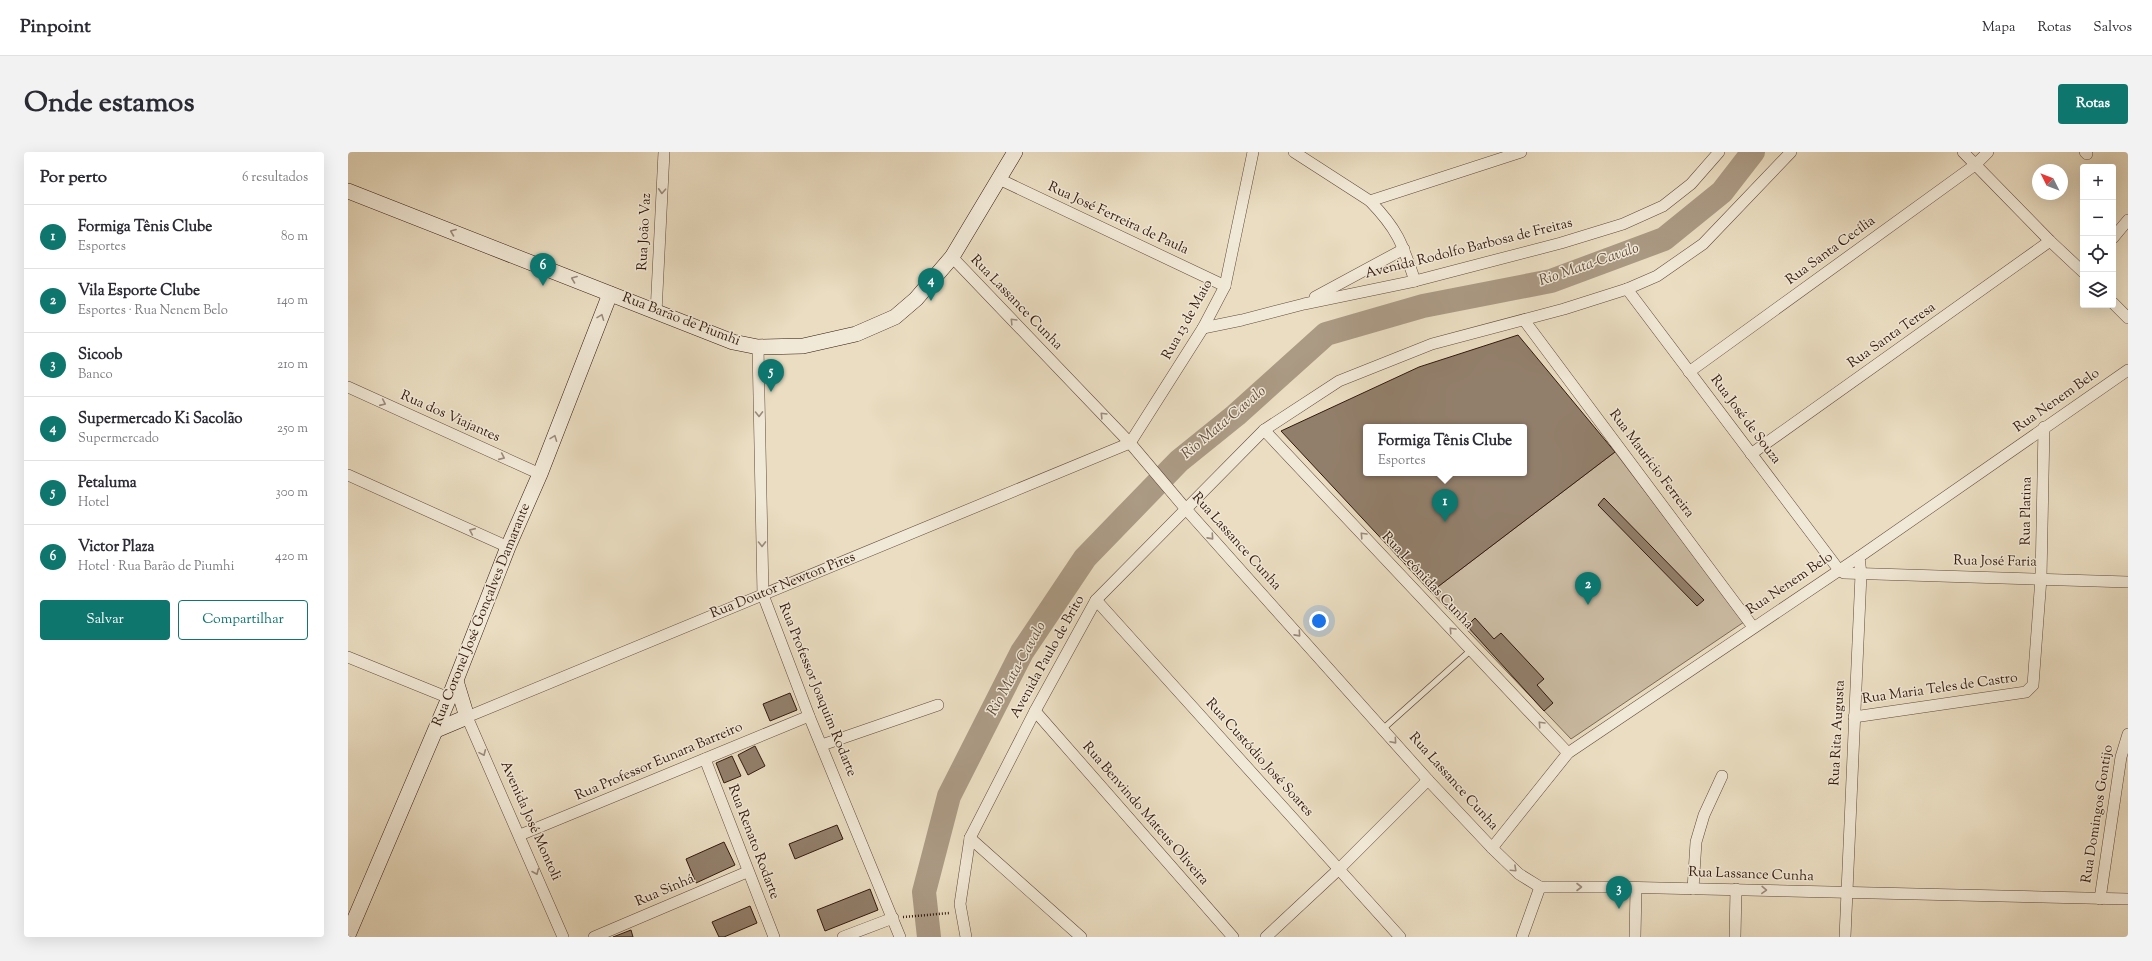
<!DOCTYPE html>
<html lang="pt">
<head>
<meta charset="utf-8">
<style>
  body { margin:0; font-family:"Sorts Mill Goudy",serif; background:#f2f2f3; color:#2b2b33 }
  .controls { position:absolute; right:12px; top:12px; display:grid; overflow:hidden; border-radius:4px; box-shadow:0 4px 16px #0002 }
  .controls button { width:36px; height:36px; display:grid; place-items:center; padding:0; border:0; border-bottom:1px solid #e1e1e2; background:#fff; color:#2b2b33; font:20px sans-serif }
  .compass { position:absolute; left:1684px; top:12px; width:36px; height:36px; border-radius:50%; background:#fff; box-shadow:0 4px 16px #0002; rotate:312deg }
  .you { position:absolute; left:971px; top:469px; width:14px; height:14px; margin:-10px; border:3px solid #fff; border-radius:50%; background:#1a73e8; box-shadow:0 0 0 6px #1a73e833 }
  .badge { display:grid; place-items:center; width:26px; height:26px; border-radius:50%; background:#0f766e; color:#fff; font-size:13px; font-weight:700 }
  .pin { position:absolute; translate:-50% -33px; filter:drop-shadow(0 1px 2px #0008) }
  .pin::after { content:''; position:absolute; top:21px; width:14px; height:12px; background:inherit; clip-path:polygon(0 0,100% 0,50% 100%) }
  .popup { position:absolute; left:1015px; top:272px; width:164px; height:52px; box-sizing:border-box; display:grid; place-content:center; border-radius:4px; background:#fff; filter:drop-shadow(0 1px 3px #0005); font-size:13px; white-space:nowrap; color:#7c7c81 }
  .popup b { font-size:15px; color:#2b2b33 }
  .popup::after { content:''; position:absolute; left:50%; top:100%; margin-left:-8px; border:8px solid transparent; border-top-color:#fff }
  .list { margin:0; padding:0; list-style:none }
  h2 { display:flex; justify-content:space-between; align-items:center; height:52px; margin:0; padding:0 16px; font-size:17px }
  h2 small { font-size:13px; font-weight:400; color:#7c7c81 }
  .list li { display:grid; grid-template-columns:26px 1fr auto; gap:12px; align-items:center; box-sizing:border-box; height:64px; padding:0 16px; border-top:1px solid #e1e1e2 }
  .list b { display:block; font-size:15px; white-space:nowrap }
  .list p { margin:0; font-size:13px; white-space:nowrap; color:#7c7c81 }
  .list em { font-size:13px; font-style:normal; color:#7c7c81 }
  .actions { display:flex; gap:8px; padding:12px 16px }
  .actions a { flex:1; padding:9px 0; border:1px solid #0f766e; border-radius:4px; text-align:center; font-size:14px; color:#0f766e }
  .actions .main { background:#0f766e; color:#fff }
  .icon { flex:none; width:22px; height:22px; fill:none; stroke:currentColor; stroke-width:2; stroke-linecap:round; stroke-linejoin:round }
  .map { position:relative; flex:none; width:1780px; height:785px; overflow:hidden; border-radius:4px }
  header { display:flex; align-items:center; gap:24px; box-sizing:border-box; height:56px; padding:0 20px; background:#fff; border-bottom:1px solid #e1e1e2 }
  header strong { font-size:19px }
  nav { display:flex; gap:22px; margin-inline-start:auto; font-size:14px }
  .intro { display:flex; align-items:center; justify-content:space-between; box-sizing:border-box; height:96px; padding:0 24px }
  h1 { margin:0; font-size:28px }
  .button { padding:10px 18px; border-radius:4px; background:#0f766e; color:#fff; font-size:14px; font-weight:700 }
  main { display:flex; gap:24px; padding:0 24px }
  aside { flex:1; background:#fff; border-radius:4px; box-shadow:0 4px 16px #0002 }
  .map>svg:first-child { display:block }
  .green { fill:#cbbca3; stroke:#7e6a58 }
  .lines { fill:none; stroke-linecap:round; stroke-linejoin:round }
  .river { stroke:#ab9a84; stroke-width:24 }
  .building { fill:#927f6b; stroke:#32190e; fill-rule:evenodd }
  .service-casing { stroke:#604a3b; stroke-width:7 }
  .minor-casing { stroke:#604a3b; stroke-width:12 }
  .secondary-casing { stroke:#32190e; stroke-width:16 }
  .path { stroke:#32190e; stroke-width:2.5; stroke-dasharray:1 2; stroke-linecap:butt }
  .service { stroke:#f1e9d7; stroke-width:5.5 }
  .minor { stroke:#f1e9d7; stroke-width:11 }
  .secondary { stroke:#f1e9d7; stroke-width:15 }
  .oneway { stroke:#9b8b7d }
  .labels { text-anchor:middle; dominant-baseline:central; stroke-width:3; stroke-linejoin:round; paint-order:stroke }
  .street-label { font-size:14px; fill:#32190e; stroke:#f1e9d7 }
  .water-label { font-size:15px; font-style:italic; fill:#624d3d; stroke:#f1e9d7 }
</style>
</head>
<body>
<header>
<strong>Pinpoint</strong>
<nav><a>Mapa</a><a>Rotas</a><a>Salvos</a></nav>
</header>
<div class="intro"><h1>Onde estamos</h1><a class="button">Rotas</a></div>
<main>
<aside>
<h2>Por perto<small>6 resultados</small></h2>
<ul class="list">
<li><span class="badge">1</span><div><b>Formiga Tênis Clube</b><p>Esportes</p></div><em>80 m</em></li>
<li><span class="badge">2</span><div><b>Vila Esporte Clube</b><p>Esportes · Rua Nenem Belo</p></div><em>140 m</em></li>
<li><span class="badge">3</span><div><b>Sicoob</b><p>Banco</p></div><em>210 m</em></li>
<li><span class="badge">4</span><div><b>Supermercado Ki Sacolão</b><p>Supermercado</p></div><em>250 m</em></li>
<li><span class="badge">5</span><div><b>Petaluma</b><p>Hotel</p></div><em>300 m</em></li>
<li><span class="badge">6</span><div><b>Victor Plaza</b><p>Hotel · Rua Barão de Piumhi</p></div><em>420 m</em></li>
</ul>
<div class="actions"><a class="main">Salvar</a><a>Compartilhar</a></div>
</aside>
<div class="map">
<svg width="1780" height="785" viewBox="0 0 1780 785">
  <rect width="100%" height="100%" fill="#eaddc1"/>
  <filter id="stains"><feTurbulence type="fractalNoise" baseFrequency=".005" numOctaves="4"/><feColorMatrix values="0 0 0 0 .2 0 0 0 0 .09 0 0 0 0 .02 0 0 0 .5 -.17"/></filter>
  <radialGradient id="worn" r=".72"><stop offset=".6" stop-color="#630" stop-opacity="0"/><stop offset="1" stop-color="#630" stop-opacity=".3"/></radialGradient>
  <path class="green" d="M1267 300 1396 470 1223 587 1083 440Z"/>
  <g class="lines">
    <path class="river" d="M581 785 576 740 601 644 674 500 737 406 831 309 888 263 978 182 1075 154 1203 129 1316 87 1374 40 1405 0"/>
  </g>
  <g class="building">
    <path d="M1170 183 1267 300 1083 440 933 279 1071 215ZM1018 275H1176V321H1018Z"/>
    <path d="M1256 346 1356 448 1349 454 1250 353Z"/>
    <path d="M1127 466 1146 487 1153 481 1196 527 1189 533 1205 551 1196 559 1119 474Z"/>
    <path d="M442 541 449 558 422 569 415 552Z"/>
    <path d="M407 594 417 614 400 623 390 603Z"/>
    <path d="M384 604 393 624 376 631 368 611Z"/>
    <path d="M489 673 495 687 447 707 441 692Z"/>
    <path d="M376 690 387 713 348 731 338 707Z"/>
    <path d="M522 737 530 758 477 779 469 758Z"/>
    <path d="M402 754 409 771 376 785H371L364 770Z"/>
    <path d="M283 778 285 785H265Z"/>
  </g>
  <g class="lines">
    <defs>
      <path id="service" d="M1036 576 1123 498"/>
      <g id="minor">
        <path d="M946 0 1022 49 1173 0"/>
        <path d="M1615 0 1702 89 1735 120"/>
        <path d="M1737 0 1739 2"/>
        <path d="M651 27 877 134"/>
        <path d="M1022 49C1050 78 1054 91 1067 129"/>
        <path d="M1765 86 1780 68"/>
        <path d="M604 105 782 291 837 356 1080 628 1144 696 1171 722 1192 735H1268L1780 747"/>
        <path d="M1279 137 1491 418 1496 421 1780 430"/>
        <path d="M967 145 1056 97"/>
        <path d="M1765 151 1780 166"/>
        <path d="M308 161 316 0"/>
        <path d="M1176 168 1405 475"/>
        <path d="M855 176 894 168 956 152 1067 129 1213 91 1275 72 1315 54 1343 32 1371 0"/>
        <path d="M410 195 415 443 461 564 552 785"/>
        <path d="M1341 220 1627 13 1640 0"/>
        <path d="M0 235 192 322"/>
        <path d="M916 278 1220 601"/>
        <path d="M782 291 855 176 877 134 905 0"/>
        <path d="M1403 302 1702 89"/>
        <path d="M0 323 160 395"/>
        <path d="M748 448 1052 785"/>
        <path d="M0 505 101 546"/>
        <path d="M687 559 885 785"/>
        <path d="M1506 565 1678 540 1685 533 1693 426 1696 275"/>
        <path d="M474 593 590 553"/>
        <path d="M357 607 426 785"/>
        <path d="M172 683 461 564"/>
        <path d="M622 686 733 785"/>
        <path d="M1144 696 1220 601 1511 405 1780 218"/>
        <path d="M1345 737 1348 690 1356 663 1374 624"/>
        <path d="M1752 747 1773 605 1780 582"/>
        <path d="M215 785 119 565 782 291"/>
        <path d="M246 785 399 720"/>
        <path d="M495 785 545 766"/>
        <path d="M618 785 612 752 622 686 687 559 748 448 916 278 991 229 1084 192 1216 157 1279 137 1309 124 1355 92 1443 0"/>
        <path d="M918 785 991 717 1080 628"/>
        <path d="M1174 785 1192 735"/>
        <path d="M1287 785 1288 736"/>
        <path d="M1387 785 1388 737"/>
        <path d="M1497 785 1510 490 1513 422 1511 405"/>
      </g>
      <g id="secondary">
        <path d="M0 39 385 190 410 195 455 194 508 182 547 165 568 147 604 105 667 0"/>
        <path d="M88 578 119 565 108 529"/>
        <path d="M0 783 101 546 160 395 192 322 262 142"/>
      </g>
    </defs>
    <use href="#service" class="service-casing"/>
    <use href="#minor" class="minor-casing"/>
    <use href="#secondary" class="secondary-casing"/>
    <path class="path" d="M555 765 602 761"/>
    <use href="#service" class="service"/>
    <use href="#minor" class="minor"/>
    <use href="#secondary" class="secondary"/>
  </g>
  <defs><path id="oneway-chevron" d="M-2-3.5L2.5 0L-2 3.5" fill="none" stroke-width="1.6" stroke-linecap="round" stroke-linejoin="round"/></defs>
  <g class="oneway">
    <use href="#oneway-chevron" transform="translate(314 39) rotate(93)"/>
    <use href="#oneway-chevron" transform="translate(105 80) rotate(-159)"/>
    <use href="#oneway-chevron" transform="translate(226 127) rotate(-159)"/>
    <use href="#oneway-chevron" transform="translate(253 165) rotate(-69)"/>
    <use href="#oneway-chevron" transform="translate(665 169) rotate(-134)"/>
    <use href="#oneway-chevron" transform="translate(35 251) rotate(24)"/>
    <use href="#oneway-chevron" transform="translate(411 262) rotate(89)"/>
    <use href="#oneway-chevron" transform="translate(755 263) rotate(-134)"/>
    <use href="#oneway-chevron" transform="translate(206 286) rotate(-69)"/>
    <use href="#oneway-chevron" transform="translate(154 305) rotate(24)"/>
    <use href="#oneway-chevron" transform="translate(124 379) rotate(-156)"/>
    <use href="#oneway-chevron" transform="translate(1015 383) rotate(-133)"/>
    <use href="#oneway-chevron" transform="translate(863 385) rotate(48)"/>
    <use href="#oneway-chevron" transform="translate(414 392) rotate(89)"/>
    <use href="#oneway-chevron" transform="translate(1104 478) rotate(-133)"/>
    <use href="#oneway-chevron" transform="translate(950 482) rotate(48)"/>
    <use href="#oneway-chevron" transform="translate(1193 572) rotate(-133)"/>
    <use href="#oneway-chevron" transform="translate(1046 589) rotate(49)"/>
    <use href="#oneway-chevron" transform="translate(135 601) rotate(66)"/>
    <use href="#oneway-chevron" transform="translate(1166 717) rotate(43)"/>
    <use href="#oneway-chevron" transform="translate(188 720) rotate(67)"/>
    <use href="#oneway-chevron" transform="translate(1231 735)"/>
    <use href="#oneway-chevron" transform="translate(1416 738) rotate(2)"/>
  </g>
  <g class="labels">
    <g class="street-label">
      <text transform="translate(770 67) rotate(25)">Rua José Ferreira de Paula</text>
      <text transform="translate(297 80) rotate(-87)">Rua João Vaz</text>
      <text transform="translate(1121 97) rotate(-14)">Avenida Rodolfo Barbosa de Freitas</text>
      <text transform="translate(1483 99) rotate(-36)">Rua Santa Cecília</text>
      <text transform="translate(668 151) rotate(46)">Rua Lassance Cunha</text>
      <text transform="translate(333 168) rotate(21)">Rua Barão de Piumhi</text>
      <text transform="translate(840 168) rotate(-61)">Rua 13 de Maio</text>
      <text transform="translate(1544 184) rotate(-35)">Rua Santa Teresa</text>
      <text transform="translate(1709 249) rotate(-35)">Rua Nenem Belo</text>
      <text transform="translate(102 265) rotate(24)">Rua dos Viajantes</text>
      <text transform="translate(1397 268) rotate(53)">Rua José de Souza</text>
      <text transform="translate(1303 312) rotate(53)">Rua Maurício Ferreira</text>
      <text transform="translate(1679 359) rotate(-89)">Rua Platina</text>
      <text transform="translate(888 390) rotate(48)">Rua Lassance Cunha</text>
      <text transform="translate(1647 410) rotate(1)">Rua José Faria</text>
      <text transform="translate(1079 429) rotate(47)">Rua Leônidas Cunha</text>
      <text transform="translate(1442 432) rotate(-34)">Rua Nenem Belo</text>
      <text transform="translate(435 434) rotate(-22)">Rua Doutor Newton Pires</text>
      <text transform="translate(134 463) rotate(-68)">Rua Coronel José Gonçalves Damarante</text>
      <text transform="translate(700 505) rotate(-61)">Avenida Paulo de Brito</text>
      <text transform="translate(1592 537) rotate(-8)">Rua Maria Teles de Castro</text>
      <text transform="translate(469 538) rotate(68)">Rua Professor Joaquim Rodarte</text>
      <text transform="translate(1490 581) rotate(-87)">Rua Rita Augusta</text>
      <text transform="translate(911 606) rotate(48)">Rua Custódio José Soares</text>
      <text transform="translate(311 610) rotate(-23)">Rua Professor Eunara Barreiro</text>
      <text transform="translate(1105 630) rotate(48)">Rua Lassance Cunha</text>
      <text transform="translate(797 662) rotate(49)">Rua Benvindo Mateus Oliveira</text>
      <text transform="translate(1750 662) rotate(-81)">Rua Domingos Gontijo</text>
      <text transform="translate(182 669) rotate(66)">Avenida José Montoli</text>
      <text transform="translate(405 690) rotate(69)">Rua Renato Rodarte</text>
      <text transform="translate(1403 723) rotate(2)">Rua Lassance Cunha</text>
      <text transform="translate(317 739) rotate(-23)">Rua Sinhá</text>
    </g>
    <g class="water-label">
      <text transform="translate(1241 113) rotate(-19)">Rio Mata-Cavalo</text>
      <text transform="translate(876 271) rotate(-40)">Rio Mata-Cavalo</text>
      <text transform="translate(669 517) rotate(-61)">Rio Mata-Cavalo</text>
    </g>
  </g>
  <rect width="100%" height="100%" filter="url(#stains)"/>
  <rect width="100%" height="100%" fill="url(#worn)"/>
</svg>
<div class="controls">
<button>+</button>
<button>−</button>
<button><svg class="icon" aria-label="locate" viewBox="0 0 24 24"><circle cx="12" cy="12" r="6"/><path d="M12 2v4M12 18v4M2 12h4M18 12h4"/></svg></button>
<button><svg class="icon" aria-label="layers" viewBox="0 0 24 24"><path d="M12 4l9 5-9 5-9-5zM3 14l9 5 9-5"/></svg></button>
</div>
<svg class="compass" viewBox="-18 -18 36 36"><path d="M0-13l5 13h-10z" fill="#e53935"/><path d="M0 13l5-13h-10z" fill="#7c7c81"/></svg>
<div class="you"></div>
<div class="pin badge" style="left:1097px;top:370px">1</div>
<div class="popup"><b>Formiga Tênis Clube</b>Esportes</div>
<div class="pin badge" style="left:1240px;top:453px">2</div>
<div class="pin badge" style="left:1271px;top:757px">3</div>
<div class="pin badge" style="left:583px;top:149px">4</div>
<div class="pin badge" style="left:423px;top:240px">5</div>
<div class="pin badge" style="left:195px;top:134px">6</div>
</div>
</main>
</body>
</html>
